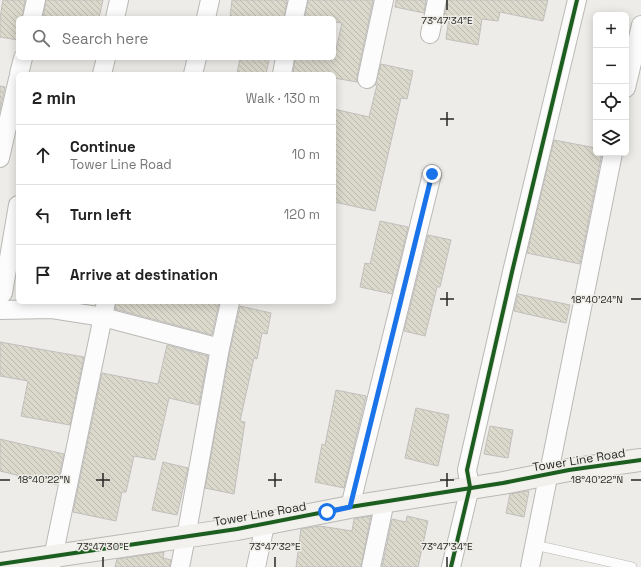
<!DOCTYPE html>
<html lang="en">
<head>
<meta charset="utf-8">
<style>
  body { margin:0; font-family:"Space Grotesk",sans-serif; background:#f6f6f6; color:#222 }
  .controls { position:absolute; right:12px; top:12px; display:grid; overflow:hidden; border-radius:6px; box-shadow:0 2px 10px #0003 }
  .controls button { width:36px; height:36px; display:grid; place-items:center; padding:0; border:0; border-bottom:1px solid #e0e0e0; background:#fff; color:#222; font:20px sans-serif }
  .stop { position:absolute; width:12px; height:12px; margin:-9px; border:3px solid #1a73e8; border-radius:50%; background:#fff }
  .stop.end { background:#1a73e8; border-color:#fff; box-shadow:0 1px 4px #0008 }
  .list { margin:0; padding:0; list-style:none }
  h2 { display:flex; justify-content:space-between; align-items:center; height:52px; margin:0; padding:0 16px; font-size:17px }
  h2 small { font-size:13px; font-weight:400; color:#767676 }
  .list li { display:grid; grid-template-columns:26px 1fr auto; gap:12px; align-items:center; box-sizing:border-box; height:60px; padding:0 16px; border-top:1px solid #e0e0e0 }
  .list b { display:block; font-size:15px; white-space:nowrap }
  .list p { margin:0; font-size:13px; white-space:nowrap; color:#767676 }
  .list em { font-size:13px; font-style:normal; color:#767676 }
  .icon { flex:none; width:22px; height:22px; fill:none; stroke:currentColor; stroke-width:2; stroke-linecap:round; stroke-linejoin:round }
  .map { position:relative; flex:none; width:641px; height:567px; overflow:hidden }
  .search { position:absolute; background:#fff; box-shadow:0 2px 10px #0003; left:16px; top:16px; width:320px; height:44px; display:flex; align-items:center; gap:10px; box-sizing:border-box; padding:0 14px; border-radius:6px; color:#767676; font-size:15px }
  .panel { position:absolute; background:#fff; box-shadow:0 2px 10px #0003; left:16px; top:72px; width:320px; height:232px; border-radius:6px }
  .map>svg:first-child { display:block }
  .building { fill:url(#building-back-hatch); stroke:#c0bfbd }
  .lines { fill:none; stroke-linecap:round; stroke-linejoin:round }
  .lane-casing { stroke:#bab9b6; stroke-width:10 }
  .street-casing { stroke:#bab9b6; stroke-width:20 }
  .secondary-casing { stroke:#bab9b6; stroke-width:24 }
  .lane { stroke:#fcfcfc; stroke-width:9 }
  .street { stroke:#fcfcfc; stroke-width:18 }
  .secondary { stroke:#f2f1ed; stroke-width:22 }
  .cycleway-casing { stroke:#eeede7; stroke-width:6 }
  .cycleway { stroke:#1b5e20; stroke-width:4 }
  .route { stroke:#1a73e8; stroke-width:5 }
  .ticks { fill:none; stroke:#272725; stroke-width:1.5 }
  .labels { text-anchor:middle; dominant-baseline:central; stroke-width:3; stroke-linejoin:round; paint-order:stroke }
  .street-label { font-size:12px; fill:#272725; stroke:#eeede7 }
  .ticks-label { font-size:10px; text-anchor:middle; fill:#272725; stroke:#eeede7; stroke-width:3; stroke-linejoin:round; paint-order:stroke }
</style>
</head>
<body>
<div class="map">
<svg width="641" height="567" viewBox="0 0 641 567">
  <defs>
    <pattern id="building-back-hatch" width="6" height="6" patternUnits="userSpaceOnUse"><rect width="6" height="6" fill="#dbd9cc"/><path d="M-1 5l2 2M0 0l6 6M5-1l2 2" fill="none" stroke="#bcbaaf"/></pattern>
  </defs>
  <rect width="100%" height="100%" fill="#edece8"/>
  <g class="building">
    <path d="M3 0H25L22 18H18V40L0 37V18Z"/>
    <path d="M46 0H103L99 18H43Z"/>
    <path d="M232 0H287L284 18H230Z"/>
    <path d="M308 0H373L357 77V82L334 78V74H293L295 58H334L342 23 334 22V18H316L305 16Z"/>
    <path d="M396 0H426L424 13 395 7Z"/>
    <path d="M447 0H548L543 21 500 12 498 21 482 19 478 45 446 39 449 18 444 17Z"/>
    <path d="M240 58H259L269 60 266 74H237Z"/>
    <path d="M381 64 413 71 407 99 401 98 375 211 334 202V109L369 117 377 85H375Z"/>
    <path d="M0 86 5 87 0 111Z"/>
    <path d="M554 140 596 148V153H602L580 264 527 253Z"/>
    <path d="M380 221 408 227 392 294 360 287 365 263 370 264Z"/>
    <path d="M428 235 451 240 440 287H437L425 336 404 331Z"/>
    <path d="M518 294 570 305 566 323 514 311Z"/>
    <path d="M116 302H216L219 303 212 335 115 309Z"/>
    <path d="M240 306 271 313 267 334 262 333 257 359 254 358 240 421 245 422 234 494 205 488 230 350Z"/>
    <path d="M0 342 84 357 70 425 21 416 28 381 0 376Z"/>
    <path d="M167 345 208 356 199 405 169 398 155 460 134 456 126 492H122L116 521 73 512 102 373 158 384Z"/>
    <path d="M336 390 366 396 344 488 315 482 322 444 325 445Z"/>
    <path d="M416 408 449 415 438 466 405 458Z"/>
    <path d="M490 426 513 430 508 458 484 454Z"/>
    <path d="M0 439 64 454 57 485 0 471Z"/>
    <path d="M163 462 188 468 177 515 152 510Z"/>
    <path d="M527 491H529L524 517 506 513 510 494Z"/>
    <path d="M371 516 361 567H296L301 529 320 526 352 531 354 519Z"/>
    <path d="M407 516 428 521 418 567H382L392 519 406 522Z"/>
    <path d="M164 552 163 558 171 560 170 567H115L117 559Z"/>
  </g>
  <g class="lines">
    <defs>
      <path id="lane" d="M535 545 632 567"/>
      <g id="street">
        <path d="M32 18 36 0"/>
        <path d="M115 18 119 0"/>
        <path d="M206 18 210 0"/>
        <path d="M294 18 298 0"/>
        <path d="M430 34 437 0"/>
        <path d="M19 74 23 58"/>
        <path d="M102 74 106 58"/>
        <path d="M193 74 197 58"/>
        <path d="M282 74 285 58"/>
        <path d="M367 79 384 0"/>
        <path d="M626 88 641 25"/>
        <path d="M0 158 18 79"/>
        <path d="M0 295 3 293 18 205"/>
        <path d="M0 310 52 309 103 317 220 348"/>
        <path d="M350 507 432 174"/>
        <path d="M51 567 106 302"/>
        <path d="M180 567 186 537 220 348 230 302"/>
        <path d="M256 567 265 525"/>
        <path d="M371 567 385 501"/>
        <path d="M451 567 470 487 467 470 512 272 577 0"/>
        <path d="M530 567 613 153"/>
      </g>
      <path id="secondary" d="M0 564 237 529 350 507 503 483 569 470 641 460"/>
    </defs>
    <use href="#lane" class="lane-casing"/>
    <use href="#street" class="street-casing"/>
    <use href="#secondary" class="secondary-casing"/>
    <use href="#lane" class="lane"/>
    <use href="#street" class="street"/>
    <use href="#secondary" class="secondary"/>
    <defs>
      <g id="cycleway">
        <path d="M0 564 237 529 350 507 503 483 569 470 641 460"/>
        <path d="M451 567 470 487 467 470 512 272 577 0"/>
      </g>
    </defs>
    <use href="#cycleway" class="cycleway-casing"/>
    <use href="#cycleway" class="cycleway"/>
  </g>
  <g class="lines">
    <path class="route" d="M327 512 350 507 432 174"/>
  </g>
  <path class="ticks" d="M447 0V10M447 112V126M440 119H454M447 292V306M440 299H454M631 299H641M103 473V487M275 473V487M447 473V487M0 480H10M96 480H110M268 480H282M440 480H454M631 480H641M103 557V567M275 557V567M447 557V567"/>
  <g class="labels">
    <g class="street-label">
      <text transform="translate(579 460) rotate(-9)">Tower Line Road</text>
      <text transform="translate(260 514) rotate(-10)">Tower Line Road</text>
    </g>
  </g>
  <g class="ticks-label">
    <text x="447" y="24">73°47'34"E</text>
    <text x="597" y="303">18°40'24"N</text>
    <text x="44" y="483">18°40'22"N</text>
    <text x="597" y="483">18°40'22"N</text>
    <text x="103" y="550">73°47'30"E</text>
    <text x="275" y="550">73°47'32"E</text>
    <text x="447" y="550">73°47'34"E</text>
  </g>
</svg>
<div class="controls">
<button>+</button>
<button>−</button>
<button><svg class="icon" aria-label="locate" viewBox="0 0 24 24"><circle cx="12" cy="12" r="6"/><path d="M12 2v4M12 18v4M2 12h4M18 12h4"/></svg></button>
<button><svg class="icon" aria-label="layers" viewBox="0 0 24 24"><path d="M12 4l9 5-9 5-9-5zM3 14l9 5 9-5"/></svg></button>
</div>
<div class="stop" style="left:327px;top:512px"></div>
<div class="stop end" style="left:432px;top:174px"></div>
<div class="search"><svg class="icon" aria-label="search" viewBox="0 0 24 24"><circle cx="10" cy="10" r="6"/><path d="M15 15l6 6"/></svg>Search here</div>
<section class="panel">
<h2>2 min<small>Walk · 130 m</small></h2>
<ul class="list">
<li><svg class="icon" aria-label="ahead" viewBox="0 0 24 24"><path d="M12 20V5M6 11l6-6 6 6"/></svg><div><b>Continue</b><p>Tower Line Road</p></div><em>10 m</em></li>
<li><svg class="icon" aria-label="left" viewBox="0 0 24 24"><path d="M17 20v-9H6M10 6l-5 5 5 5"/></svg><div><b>Turn left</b></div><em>120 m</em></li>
<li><svg class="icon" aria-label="arrive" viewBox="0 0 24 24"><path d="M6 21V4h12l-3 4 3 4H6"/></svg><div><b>Arrive at destination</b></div></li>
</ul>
</section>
</div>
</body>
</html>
